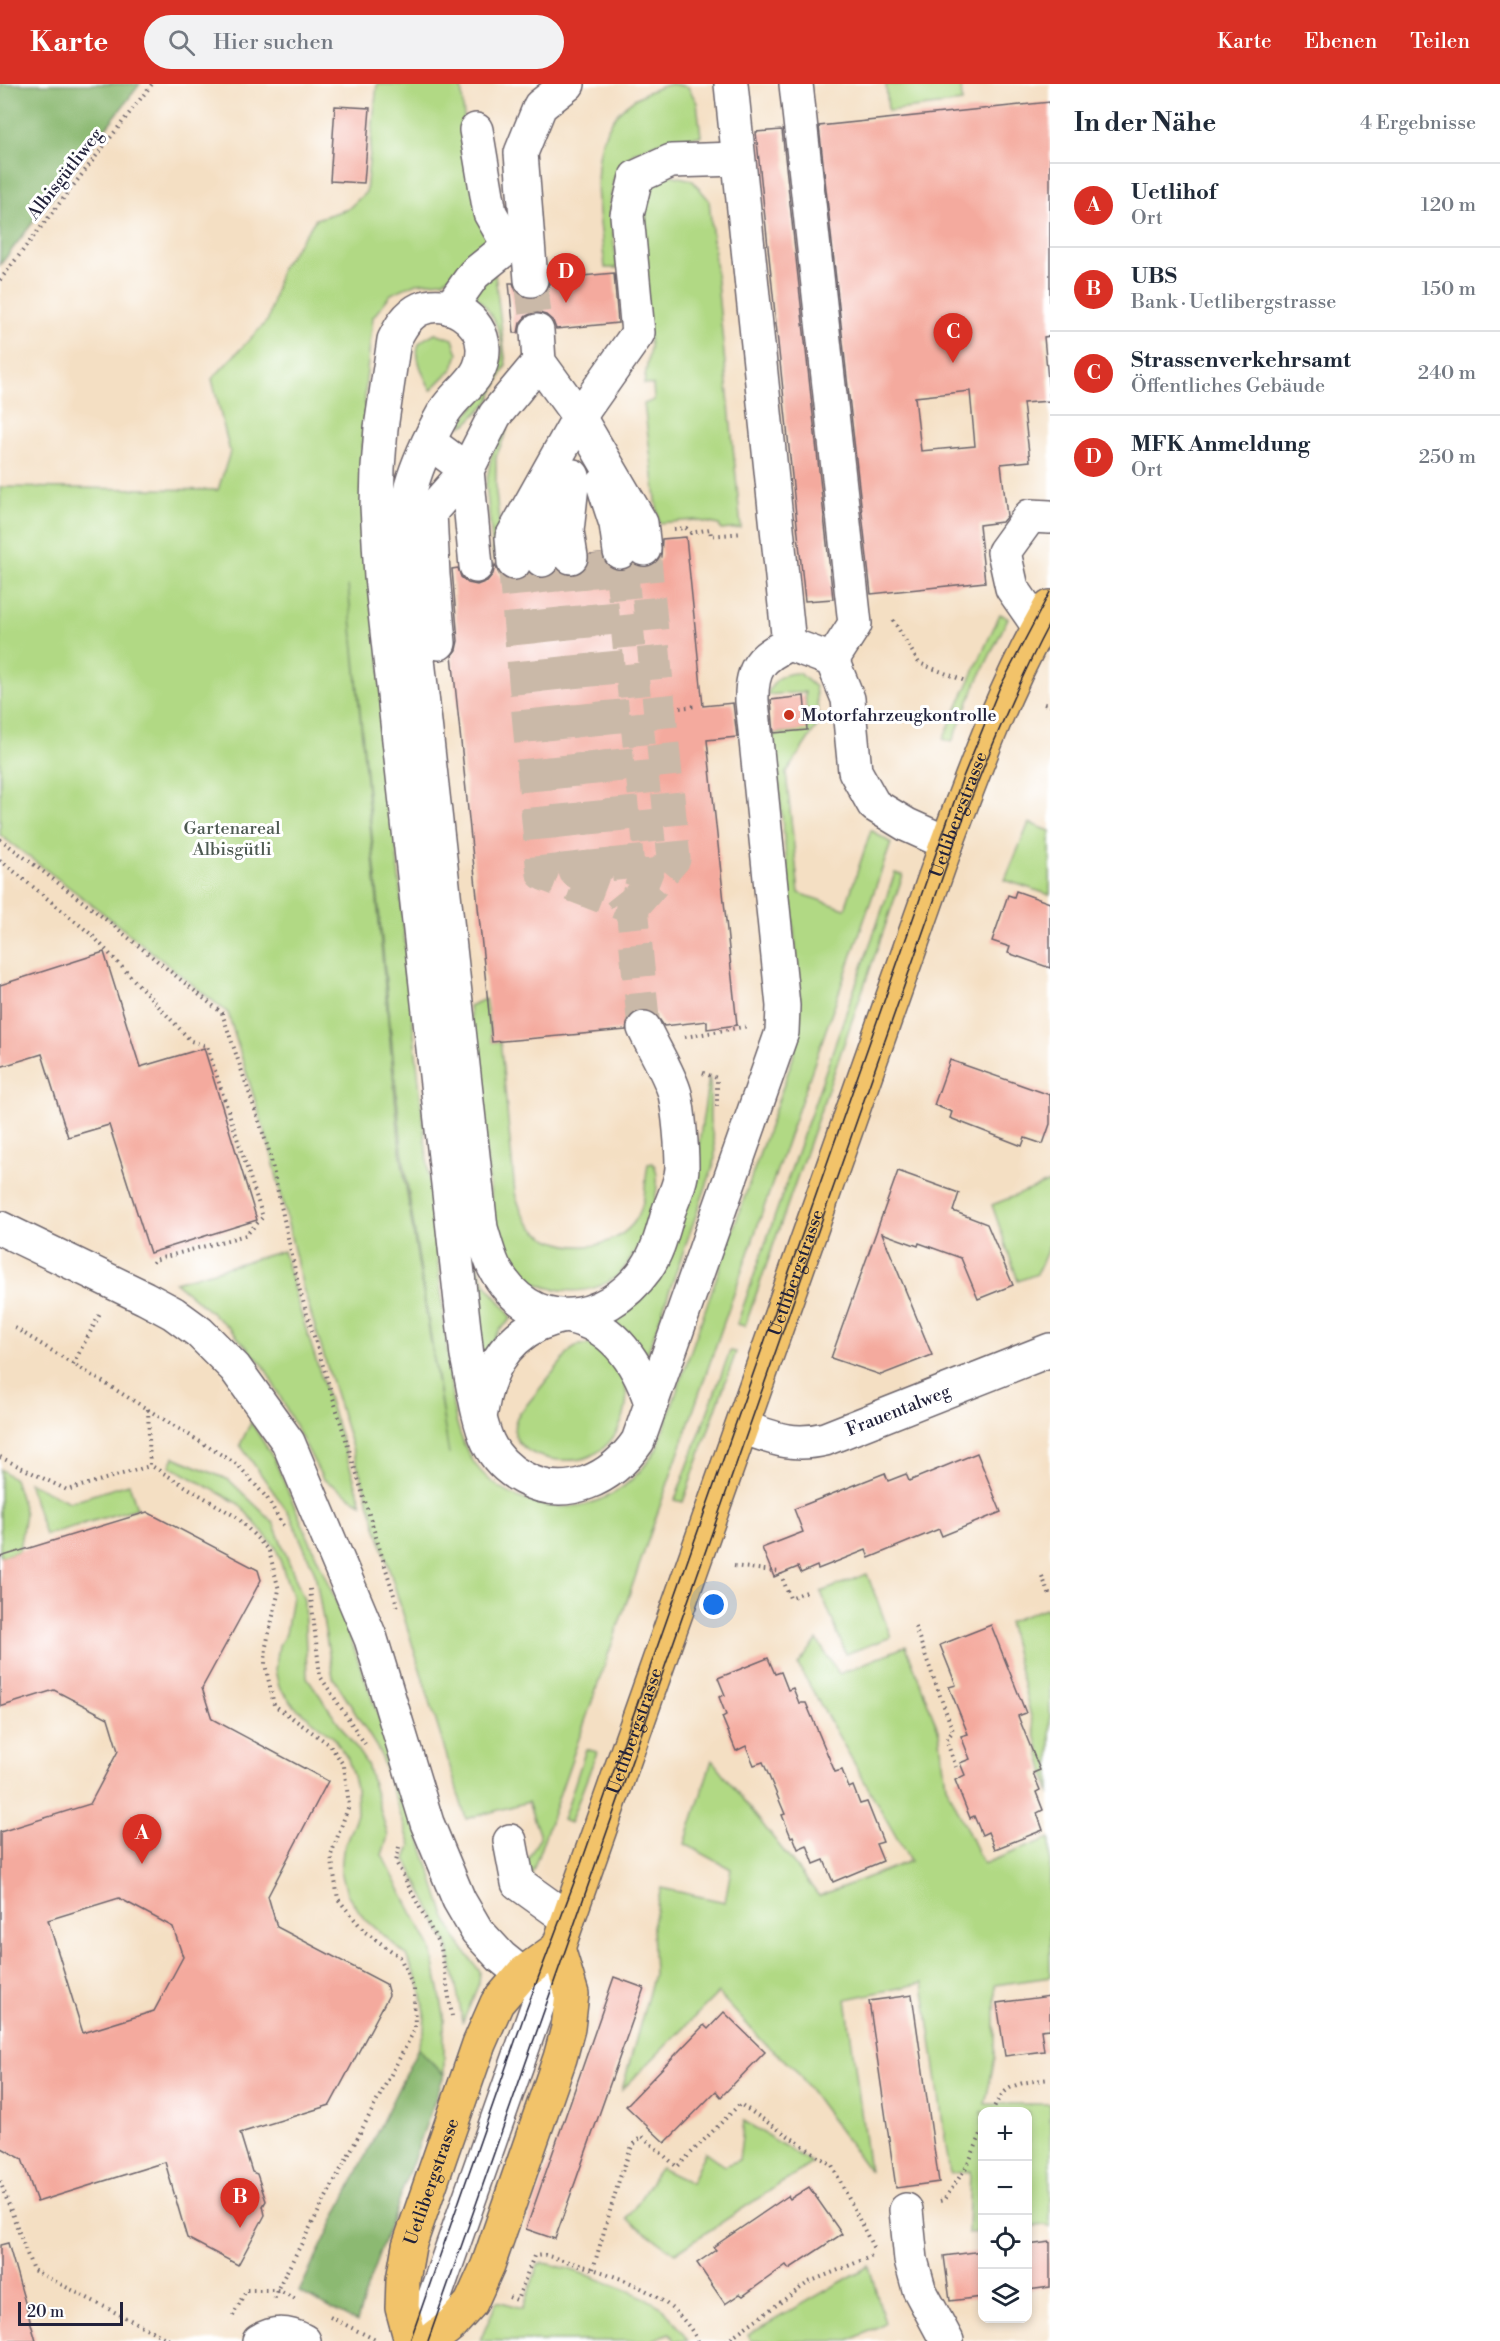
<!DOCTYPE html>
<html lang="de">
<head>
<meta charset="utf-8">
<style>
  body { margin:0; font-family:"Libre Bodoni",serif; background:#f2f2f3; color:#1f2937 }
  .controls { position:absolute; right:18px; bottom:18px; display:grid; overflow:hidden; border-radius:12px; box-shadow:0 3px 9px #0003 }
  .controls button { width:54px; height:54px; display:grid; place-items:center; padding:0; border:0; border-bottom:2px solid #e0e1e3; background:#fff; color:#1f2937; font:30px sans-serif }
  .scale { position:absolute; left:18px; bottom:15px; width:105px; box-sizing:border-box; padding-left:6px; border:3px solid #22223b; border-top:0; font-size:16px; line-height:21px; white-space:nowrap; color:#22223b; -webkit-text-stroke:4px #fff; paint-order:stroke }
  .you { position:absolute; left:714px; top:1521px; width:21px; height:21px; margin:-15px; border:4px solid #fff; border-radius:50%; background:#1a73e8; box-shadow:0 0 0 9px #1a73e833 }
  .badge { display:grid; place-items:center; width:39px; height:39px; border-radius:50%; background:#d93025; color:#fff; font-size:20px; font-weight:700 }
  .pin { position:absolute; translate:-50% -50px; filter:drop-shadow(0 2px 3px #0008) }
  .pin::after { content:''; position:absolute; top:32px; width:21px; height:18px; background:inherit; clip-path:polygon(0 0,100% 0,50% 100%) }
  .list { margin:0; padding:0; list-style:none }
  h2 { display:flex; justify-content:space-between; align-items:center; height:78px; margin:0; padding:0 24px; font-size:26px }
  h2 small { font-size:20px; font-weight:400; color:#747a83 }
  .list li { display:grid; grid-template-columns:39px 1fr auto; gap:18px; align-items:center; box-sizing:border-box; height:84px; padding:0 24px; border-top:2px solid #e0e1e3 }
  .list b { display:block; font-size:22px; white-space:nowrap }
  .list p { margin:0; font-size:20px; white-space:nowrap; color:#747a83 }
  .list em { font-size:20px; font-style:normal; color:#747a83 }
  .icon { flex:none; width:33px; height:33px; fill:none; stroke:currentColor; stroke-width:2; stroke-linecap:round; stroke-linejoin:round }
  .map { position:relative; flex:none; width:1050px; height:2257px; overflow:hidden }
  header { display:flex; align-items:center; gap:36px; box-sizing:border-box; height:84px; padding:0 30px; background:#d93025; color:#fff }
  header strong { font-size:28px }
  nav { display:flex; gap:33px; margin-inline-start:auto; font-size:21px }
  .search { width:420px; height:54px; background:#f2f2f3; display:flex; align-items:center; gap:15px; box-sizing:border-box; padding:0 21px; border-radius:33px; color:#747a83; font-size:22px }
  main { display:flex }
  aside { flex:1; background:#fff }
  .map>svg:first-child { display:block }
  .green { fill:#b1d984; stroke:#6a7e60; stroke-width:1.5; fill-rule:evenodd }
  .forest { fill:#8cb972; stroke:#576e56; stroke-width:1.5 }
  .building { fill:#f4aa9e; fill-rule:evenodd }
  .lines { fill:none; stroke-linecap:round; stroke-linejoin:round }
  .minor-tunnel { stroke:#cab9a8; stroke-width:33; stroke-dasharray:33 16; stroke-linecap:butt }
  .minor-casing { stroke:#6c646b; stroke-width:36 }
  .major-casing { stroke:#6c646b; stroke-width:36 }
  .path { stroke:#6c646b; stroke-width:4; stroke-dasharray:1.5 4.5; stroke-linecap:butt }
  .minor { stroke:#fff; stroke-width:33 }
  .major { stroke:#f2c36a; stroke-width:33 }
  .tram { stroke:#22223b; stroke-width:1.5 }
  .poi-dot { fill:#c8321e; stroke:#fff; stroke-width:2 }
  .labels { text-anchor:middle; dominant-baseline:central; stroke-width:6; stroke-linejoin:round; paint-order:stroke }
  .street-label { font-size:18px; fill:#22223b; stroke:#fff }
  .poi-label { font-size:18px; fill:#22223b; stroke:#fff; text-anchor:start }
  .park-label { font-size:18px; fill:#4d5951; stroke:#fff }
</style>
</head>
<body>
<header>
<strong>Karte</strong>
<div class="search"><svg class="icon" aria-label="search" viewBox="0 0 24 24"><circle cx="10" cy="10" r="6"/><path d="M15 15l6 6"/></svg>Hier suchen</div>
<nav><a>Karte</a><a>Ebenen</a><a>Teilen</a></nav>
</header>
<main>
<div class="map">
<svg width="1050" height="2257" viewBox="0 0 1050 2257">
  <rect width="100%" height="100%" fill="#fff"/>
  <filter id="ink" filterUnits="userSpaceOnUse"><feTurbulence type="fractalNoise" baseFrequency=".0167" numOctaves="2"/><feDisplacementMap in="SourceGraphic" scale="12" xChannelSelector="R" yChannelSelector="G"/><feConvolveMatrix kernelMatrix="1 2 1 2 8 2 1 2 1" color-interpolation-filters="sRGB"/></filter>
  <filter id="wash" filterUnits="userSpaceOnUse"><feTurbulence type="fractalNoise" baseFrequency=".008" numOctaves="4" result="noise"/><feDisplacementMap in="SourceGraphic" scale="24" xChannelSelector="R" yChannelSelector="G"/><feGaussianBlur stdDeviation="1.35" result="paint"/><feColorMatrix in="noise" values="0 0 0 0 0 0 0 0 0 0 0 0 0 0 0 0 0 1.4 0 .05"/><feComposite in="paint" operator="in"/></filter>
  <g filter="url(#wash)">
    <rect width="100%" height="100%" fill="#f4dfc3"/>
    <g class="green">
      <path d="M377 0H461L468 78 490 165 443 197 416 199 391 210 373 233 366 296 362 379 408 893 453 1322C456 1339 460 1355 469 1370 479 1390 499 1406 520 1414 578 1436 626 1415 657 1364L793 974 800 935 799 896 773 650 808 645 805 608 767 611C774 595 781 589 799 589L815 603 819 633 817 642 786 689 799 809 845 825 871 746 891 759 529 1798 527 1777 540 1753 528 1718 466 1735 303 1204 271 1068 228 929 99 826 0 751V403L218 406 230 368 212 295 268 236 281 184 316 135 348 125 366 108ZM348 501 402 1066 449 1371 400 1066Z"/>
      <path d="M672 0 688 3 697 19 701 52 660 58 633 69 614 94 610 121 617 184H605C598 109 574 22 672 0Z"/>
      <path d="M886 0H961L962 18 888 27Z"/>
      <path d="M671 91 692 96 709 116 741 444 721 446 719 441 695 436 659 439 644 320 654 316 653 301 644 300 650 263 636 145 643 111 659 95Z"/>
      <path d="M495 190 506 281 489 317 466 340 461 342V339C471 325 486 310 495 294 512 263 496 228 470 208Z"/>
      <path d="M435 249 453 255 458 270 453 284 431 306C425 295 413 272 419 260 422 255 430 252 435 249Z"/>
      <path d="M501 343 507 346 496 373V408L503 474 494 475 486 401 491 373Z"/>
      <path d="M1000 530 1008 534 977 598 952 658 943 655Z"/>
      <path d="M1029 739 1050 747V811L1005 796Z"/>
      <path d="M895 789 903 791 745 1242 737 1240Z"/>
      <path d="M485 915 492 958H500L501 965 515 1109C518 1119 521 1129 528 1138 554 1172 615 1170 637 1134 647 1116 644 1099 648 1080L653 1079C669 1103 635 1181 613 1195 580 1218 522 1206 503 1171 499 1165 498 1156 495 1149L469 922Z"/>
      <path d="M454 973 478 1184 486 1201 507 1226 511 1235 499 1247 486 1269 481 1272Z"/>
      <path d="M709 993C712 1008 709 1022 710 1037 712 1052 717 1064 714 1080L649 1265 644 1270 617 1241 615 1231 696 1079Z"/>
      <path d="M1050 1098V1160L1037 1190 1018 1197 992 1121Z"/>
      <path d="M283 1167 298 1220 362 1420 323 1395 264 1282 228 1243 175 1198Z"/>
      <path d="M597 1260C607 1268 621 1284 624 1297 633 1326 616 1362 588 1373 562 1383 501 1371 517 1333L571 1266 579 1261Z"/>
      <path d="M730 1267 736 1268 683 1418 675 1416Z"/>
      <path d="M251 1338 274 1375 342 1531 389 1661 445 1832 457 1856 480 1888 479 1899 463 1938 448 1862 406 1775 411 1762 379 1667 333 1593 315 1489 290 1431 240 1361Z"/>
      <path d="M174 1373 229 1396 273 1438 304 1516 307 1593 367 1680 388 1752 382 1771 431 1864 444 1931V1991L418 1964 424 1948 425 1928 420 1902 406 1871 364 1834 347 1810 341 1787 343 1767 357 1730 356 1703 348 1675 333 1653 294 1622 279 1603 275 1586 279 1561 286 1550 292 1512 276 1464 239 1420 170 1382Z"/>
      <path d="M0 1385 14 1395 25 1429 19 1467 0 1473Z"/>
      <path d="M28 1398 69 1418 129 1400 137 1424 45 1451Z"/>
      <path d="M867 1490 891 1553 846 1570 821 1508Z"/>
      <path d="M1045 1524 1050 1533V1711L1008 1538Z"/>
      <path d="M817 1556 839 1590 906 1562 939 1648 946 1701 983 1780 1050 1754V1893L995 1901V1974L985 2020H1050V2144L1045 2141 1028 2143V2028H982V2148L968 2149 970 2087 950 2090 923 1899 846 1915 869 2087 794 1984 767 1962 718 1909 622 2006 654 1890 652 1843 661 1804 725 1818 731 1785 685 1760 712 1676 819 1812 910 1777 798 1581Z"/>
      <path d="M586 1665 597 1668 570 1739 563 1736Z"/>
      <path d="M744 2037 812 2079 675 2169 627 2135 660 2084 691 2099 705 2068 725 2082 739 2076Z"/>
      <path d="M543 2179C565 2182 645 2210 662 2224 673 2233 680 2245 688 2257H674L670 2249 650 2257H480L497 2217 523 2224 538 2181Z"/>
      <path d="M869 2182 885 2239 849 2257H750L748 2251Z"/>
    </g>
    <g class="forest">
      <path d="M0 0H140L0 181Z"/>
      <path d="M418 1964 444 1991 369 2198 357 2238 299 2208Z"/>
    </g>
    <g id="blocks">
      <g class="building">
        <path d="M1050 18V252L1044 253 1050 317 1023 319 1030 377 1001 380 1007 432 1002 438 979 441 985 498 871 510 819 42ZM970 307 975 362 921 367 915 313Z"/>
        <path d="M335 22 370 24 364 99 330 97Z"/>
        <path d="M782 46 833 515 805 517 756 48Z"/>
        <path d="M614 189 618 239 556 245 553 237 546 231 535 228 526 232 520 239 518 249H514L509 199H513L516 207 522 213 533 215 541 212 548 205 550 195Z"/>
        <path d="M686 453 703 622 733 619 737 653 707 656 737 941 707 945V937L664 942 655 929 645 925 635 927 629 933 626 946 492 958 452 571 456 566 458 557 452 485 458 484 461 493 468 499 477 501 487 497 493 490 495 481 499 490 505 496 515 498 524 495 529 489 535 493 544 495 552 492 558 486 565 491H574L583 487 588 480 590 471 601 470 605 479 614 486H623L634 480 647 483 656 480 661 473 662 455Z"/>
        <path d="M804 612 807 646 774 649 771 616Z"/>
        <path d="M1016 807 1050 819V884L1008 869 1010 863 992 857 1008 811 1014 813Z"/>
        <path d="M104 868 140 983 204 964 257 1136 150 1169 109 1041 68 1053 42 970 0 983V901Z"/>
        <path d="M950 976 1050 1011V1040L1043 1060 1025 1054 1022 1062 950 1034 952 1028 934 1021Z"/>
        <path d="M898 1087 959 1109 953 1127 987 1140 1013 1201 978 1215 961 1174 919 1159 918 1162 882 1149 932 1271 881 1291 831 1274Z"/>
        <path d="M977 1369 1001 1428 942 1452 939 1445 869 1474 866 1466 818 1485 817 1482 801 1489 798 1483 774 1493 762 1464 803 1448 794 1425 885 1389 888 1397 906 1390 909 1397Z"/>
        <path d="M147 1428 258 1486 261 1496 202 1604 212 1635 328 1697 268 1812 277 1843 386 1900 389 1911 330 2021 240 2049 252 2088 257 2090 266 2117 263 2122 265 2131 238 2181 187 2154 165 2078 37 2118 22 2075 0 2063V1748L90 1720 118 1667 108 1634 54 1606 0 1623V1473ZM119 1814 173 1843 183 1873 154 1927 83 1949 48 1836Z"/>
        <path d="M991 1541 1026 1629 1018 1632 1040 1686 1033 1689 1040 1706 1036 1708 1043 1726 1037 1729 1043 1746 995 1765 988 1748 982 1751 974 1732 970 1734 955 1696 965 1691 960 1679 970 1675 961 1652 968 1650 949 1603 956 1601 940 1561Z"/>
        <path d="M768 1574 775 1590 781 1588 788 1606 793 1604 799 1619H806L835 1688 842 1686 849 1704 853 1702 860 1720 867 1718 883 1758 876 1760 883 1777 833 1798 824 1776 814 1780 807 1761 798 1765 793 1752 791 1753 782 1731 785 1730 763 1678 754 1681 746 1662 736 1667 722 1633 726 1631 719 1613 725 1611 718 1594Z"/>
        <path d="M614 1893 644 1904 555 2155 526 2145Z"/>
        <path d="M912 1911 939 2098 896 2104 869 1917Z"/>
        <path d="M1050 1912V1945L1041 1946 1044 1967 1005 1972 997 1919Z"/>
        <path d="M724 1928 765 1968 721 2013 716 2007 665 2059 626 2022 704 1941 708 1945Z"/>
        <path d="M809 2103 842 2150 789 2185 786 2181 743 2212 740 2210 725 2220 697 2179 716 2166 713 2163 788 2112 790 2115Z"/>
        <path d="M1050 2158V2203L1028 2206V2161Z"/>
        <path d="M8 2159 36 2257H0V2161Z"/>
        <path d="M982 2167V2213L950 2217 944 2172Z"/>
      </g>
    </g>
  </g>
  <g filter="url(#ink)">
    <use href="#blocks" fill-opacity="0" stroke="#6c646b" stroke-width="1.5"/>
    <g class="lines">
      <g class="minor-tunnel">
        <path d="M531 196 537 247"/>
        <path d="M597 470 644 944"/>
        <path d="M571 473 601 785 624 814"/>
        <path d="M542 476 575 787 603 805"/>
        <path d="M514 479 543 790 632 824"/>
        <path d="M621 482 651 777 638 810"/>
        <path d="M632 824 674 775 644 465"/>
      </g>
      <defs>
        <g id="minor">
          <path d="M731 0 789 560"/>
          <path d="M796 0 855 540 832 576"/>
          <path d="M476 46 490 129 509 162"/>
          <path d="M531 196 521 69 540 22 568 0"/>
          <path d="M450 224 474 190 526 148"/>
          <path d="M537 247 539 278 579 333 641 439 644 465"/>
          <path d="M429 358 467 386 430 428 433 491 439 559"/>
          <path d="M603 400 616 440 620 468"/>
          <path d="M571 473 567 447 573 392"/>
          <path d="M542 476 540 451 555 406"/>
          <path d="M514 479 512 453 579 333 638 249 627 131 636 93 671 77 738 75"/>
          <path d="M476 482 467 386 495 331 539 278"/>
          <path d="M1039 543 1012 504 1004 468 1030 432 1050 433"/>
          <path d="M644 944C652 962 670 991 675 1010 679 1029 682 1063 682 1083 682 1096 674 1113 669 1126 663 1146 658 1168 646 1185 604 1243 530 1251 494 1183 488 1170 485 1157 481 1144L406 467C407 446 406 424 411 403 418 378 431 351 444 328 458 305 484 296 483 264 482 235 448 213 420 225 407 231 400 244 394 256L381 344 378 384 377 422 381 493 467 1272C473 1299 477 1334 488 1358 495 1373 508 1386 523 1394 566 1418 612 1395 638 1357L782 948 783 922 752 617C751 585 760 573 789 560L832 576 848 615 855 687 874 721 907 741 947 759"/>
          <path d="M0 1144 145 1214 173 1229 199 1248 235 1284 288 1358 371 1555 427 1739 459 1816 477 1847 501 1873 522 1890"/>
          <path d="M481 1328C487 1290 502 1258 539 1240 548 1237 561 1231 570 1233 615 1242 638 1280 651 1319"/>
          <path id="s1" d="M742 1343C773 1354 792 1363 825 1355L1050 1266"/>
          <path d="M510 1757 518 1799 568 1835"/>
          <path d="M906 2126 911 2176 919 2205 947 2257"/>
          <path d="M259 2257C275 2247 289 2249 304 2257"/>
          <path d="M419 2257 558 1864"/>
        </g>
        <g id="major">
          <path id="s2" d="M411 2257 402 2224 403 2196 409 2162 479 1960 497 1919 522 1890 558 1864 947 759C977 678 1007 598 1050 523"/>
          <path d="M431 2257 451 2241 471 2219 488 2181 560 1974 568 1944 572 1910 558 1864"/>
        </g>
      </defs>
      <use href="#minor" class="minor-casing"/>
      <use href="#major" class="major-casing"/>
      <g class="path">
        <path d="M0 196 152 0"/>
        <path d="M674 445 686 444 691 449 710 445 711 452 743 449"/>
        <path d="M893 536 919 579 965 597"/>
        <path d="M1044 620 1050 622"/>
        <path d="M680 624 695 622"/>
        <path d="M0 755 99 830 222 929 269 1067 299 1204 398 1524"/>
        <path d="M0 776 92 851 191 957 207 962 263 1133 246 1151 154 1176 152 1181"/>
        <path d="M685 953 749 942"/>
        <path d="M703 989 717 994V1023"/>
        <path d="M15 1244 238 1381 267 1414 284 1443"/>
        <path d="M73 1280 100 1230"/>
        <path d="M148 1325 150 1381 238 1434 269 1467 279 1506 266 1562 265 1580 274 1621 330 1661 344 1682 349 1721 331 1771 338 1815 365 1848 400 1873 414 1905 415 1945 277 2206 274 2217"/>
        <path d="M0 1373 67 1406 150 1382"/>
        <path d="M734 1482 780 1488 790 1514 809 1507"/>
        <path d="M1042 1492 1050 1512"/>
        <path d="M310 1505 320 1592 365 1660"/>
        <path d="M915 1543 953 1647 946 1656 956 1683"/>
        <path d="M399 1763 396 1778 441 1864 452 1932"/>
        <path d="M992 2028C1004 1998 1021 1999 1050 1995"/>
        <path d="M0 2097 33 2186 171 2257"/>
        <path d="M940 2117 944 2116 967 2082 982 2048"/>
        <path d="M593 2185 620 2093 632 2062 642 2052 677 2083 740 2020 832 2081 874 2165"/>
        <path d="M509 2213 517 2216 534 2172 545 2171C602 2188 668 2201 698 2257"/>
        <path d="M233 2232 246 2206H277L296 2215"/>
        <path d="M330 2233 374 2255"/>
        <path d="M726 2257 809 2198 875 2171"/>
      </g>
      <use href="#minor" class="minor"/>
      <use href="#major" class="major"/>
      <g class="tram">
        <path d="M410 2257 525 1929 581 1780 961 698 999 605 1050 508"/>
        <path d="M428 2257 954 760C982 684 1012 610 1050 538"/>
      </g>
    </g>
  </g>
  <circle class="poi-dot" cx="789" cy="631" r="6"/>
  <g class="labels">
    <g class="street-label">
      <text transform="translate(65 90) rotate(-52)">Albisgütliweg</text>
      <text stroke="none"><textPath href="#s2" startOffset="1640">Uetlibergstrasse</textPath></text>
      <text stroke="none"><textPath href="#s2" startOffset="1154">Uetlibergstrasse</textPath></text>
      <text stroke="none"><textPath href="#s1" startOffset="164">Frauentalweg</textPath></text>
      <text stroke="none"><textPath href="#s2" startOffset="668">Uetlibergstrasse</textPath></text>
      <text stroke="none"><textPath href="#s2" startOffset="165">Uetlibergstrasse</textPath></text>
    </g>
    <g class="poi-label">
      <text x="801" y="631">Motorfahrzeugkontrolle</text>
    </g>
    <g class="park-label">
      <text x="232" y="744">Gartenareal<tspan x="232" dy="21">Albisgütli</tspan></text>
    </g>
  </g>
</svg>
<div class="controls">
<button>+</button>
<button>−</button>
<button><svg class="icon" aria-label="locate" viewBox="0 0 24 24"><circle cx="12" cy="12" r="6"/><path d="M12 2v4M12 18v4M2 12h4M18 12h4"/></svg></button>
<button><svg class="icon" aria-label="layers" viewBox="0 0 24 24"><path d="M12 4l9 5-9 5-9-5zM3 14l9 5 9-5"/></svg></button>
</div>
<div class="scale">20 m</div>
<div class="you"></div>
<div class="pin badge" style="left:142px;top:1780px">A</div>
<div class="pin badge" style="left:240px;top:2144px">B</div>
<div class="pin badge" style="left:953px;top:279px">C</div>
<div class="pin badge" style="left:566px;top:219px">D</div>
</div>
<aside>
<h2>In der Nähe<small>4 Ergebnisse</small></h2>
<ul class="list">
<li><span class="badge">A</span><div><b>Uetlihof</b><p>Ort</p></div><em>120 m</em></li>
<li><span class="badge">B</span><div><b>UBS</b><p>Bank · Uetlibergstrasse</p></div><em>150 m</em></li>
<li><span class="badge">C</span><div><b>Strassenverkehrsamt</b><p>Öffentliches Gebäude</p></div><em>240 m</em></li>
<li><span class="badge">D</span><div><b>MFK Anmeldung</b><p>Ort</p></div><em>250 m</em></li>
</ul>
</aside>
</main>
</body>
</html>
